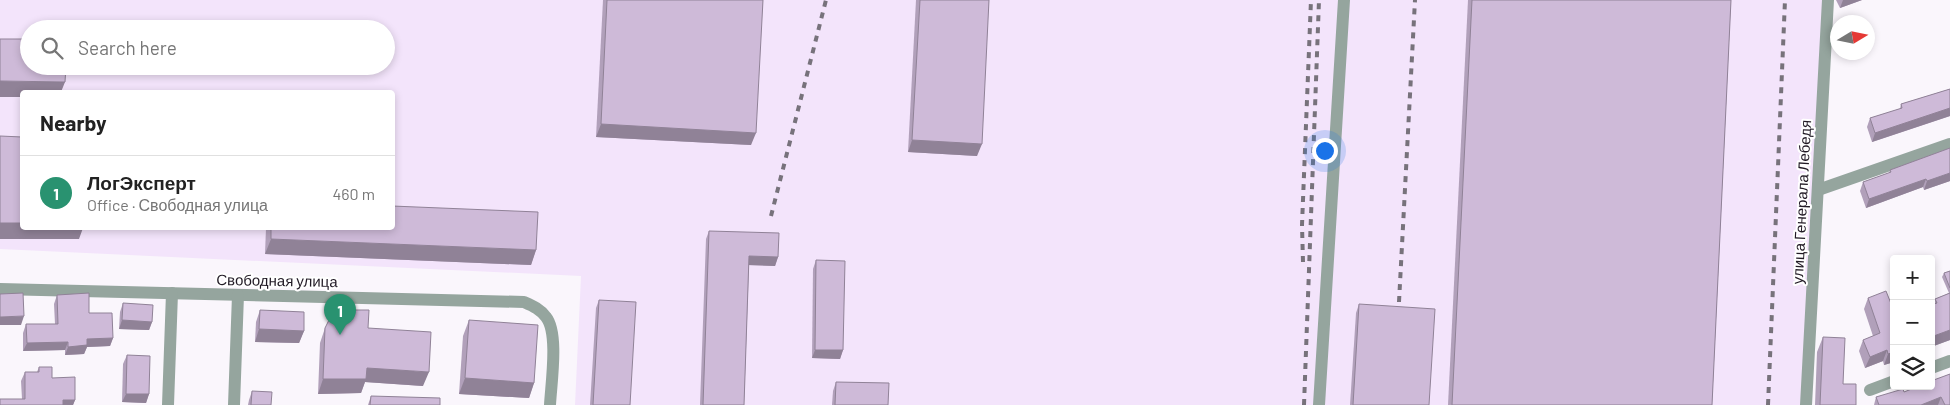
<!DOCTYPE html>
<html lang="en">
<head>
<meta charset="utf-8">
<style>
  body { margin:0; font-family:Barlow,sans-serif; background:#f6f6f6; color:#222 }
  .controls { position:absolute; right:15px; bottom:15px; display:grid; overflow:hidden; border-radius:5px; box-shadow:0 2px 8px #0003 }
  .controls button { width:45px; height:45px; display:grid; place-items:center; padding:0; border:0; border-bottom:1px solid #e0e0e0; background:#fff; color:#222; font:25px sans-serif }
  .compass { position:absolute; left:1830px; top:15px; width:45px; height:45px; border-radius:50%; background:#fff; box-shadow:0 2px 8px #0003; rotate:80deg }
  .you { position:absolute; left:1324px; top:150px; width:18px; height:18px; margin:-12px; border:4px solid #fff; border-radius:50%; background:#1a73e8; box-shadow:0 0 0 8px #1a73e833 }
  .badge { display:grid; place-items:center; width:32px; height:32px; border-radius:50%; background:#299270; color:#fff; font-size:16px; font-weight:700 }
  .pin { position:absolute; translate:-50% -41px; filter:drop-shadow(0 1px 2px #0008) }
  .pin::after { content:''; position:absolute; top:26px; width:18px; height:15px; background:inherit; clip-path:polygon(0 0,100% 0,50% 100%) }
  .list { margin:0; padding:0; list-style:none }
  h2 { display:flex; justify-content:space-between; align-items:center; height:65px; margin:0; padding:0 20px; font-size:21px }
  h2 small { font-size:16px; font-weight:400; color:#767676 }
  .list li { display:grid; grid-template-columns:32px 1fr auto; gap:15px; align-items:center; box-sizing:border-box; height:75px; padding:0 20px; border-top:1px solid #e0e0e0 }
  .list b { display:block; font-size:19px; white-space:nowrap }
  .list p { margin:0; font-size:16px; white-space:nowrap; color:#767676 }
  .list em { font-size:16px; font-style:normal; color:#767676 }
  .icon { flex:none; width:28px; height:28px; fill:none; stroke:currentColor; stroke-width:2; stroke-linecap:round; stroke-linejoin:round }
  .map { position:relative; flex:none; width:1950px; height:405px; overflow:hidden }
  .search { position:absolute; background:#fff; box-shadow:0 2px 8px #0003; left:20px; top:20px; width:375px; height:55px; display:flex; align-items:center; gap:12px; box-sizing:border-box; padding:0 18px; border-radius:28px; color:#767676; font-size:19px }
  .panel { position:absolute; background:#fff; box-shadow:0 2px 8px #0003; left:20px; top:90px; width:375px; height:140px; border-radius:5px }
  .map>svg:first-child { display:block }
  .built { fill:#f3e4fb; fill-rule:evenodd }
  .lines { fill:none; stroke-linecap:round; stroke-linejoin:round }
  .minor { stroke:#95a59e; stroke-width:12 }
  .rail { stroke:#77727b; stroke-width:4; stroke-dasharray:6 6; stroke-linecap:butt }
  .wall { fill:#b1a0ba }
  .shaded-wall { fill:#908297 }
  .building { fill:#cebad8; stroke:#908297 }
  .labels { text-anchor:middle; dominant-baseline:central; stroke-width:4; stroke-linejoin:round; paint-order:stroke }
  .street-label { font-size:15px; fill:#211a25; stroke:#fff }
</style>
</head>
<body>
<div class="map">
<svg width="1950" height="405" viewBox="0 0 1950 405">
  <rect width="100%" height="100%" fill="#faf6fc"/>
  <path class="built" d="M0 0H1825L1804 405H575L581 276 0 249ZM29 29H386V66H29ZM22 92H392V228H22Z"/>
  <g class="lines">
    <g class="minor">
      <path d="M1818 190 1950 144"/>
      <path d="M0 289 524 302C533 306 540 309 546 317 559 333 551 384 550 405"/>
      <path d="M1931 368 1950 361"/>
      <path d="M1870 390 1894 381"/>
      <path d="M168 405 172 293"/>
      <path d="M234 405 238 295"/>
      <path d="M1319 405 1344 0"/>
      <path d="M1806 405 1828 0"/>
    </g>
    <g class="rail">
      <path d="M771 216 826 0"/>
      <path d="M1303 262 1302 225 1311 0"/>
      <path d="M1399 302 1415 0"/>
      <path d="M1304 405 1319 0"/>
      <path d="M1768 405 1785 0"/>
    </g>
  </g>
  <g class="wall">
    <path d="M603 0H763L751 145 596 137Z"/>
    <path d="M916 0H989L977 156 908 152Z"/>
    <path d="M1468 0H1731L1712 405H1448Z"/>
    <path d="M1836 0H1862L1840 8Z"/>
    <path d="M1950 89V116L1872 142 1867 127 1870 118 1900 109 1901 104Z"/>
    <path d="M1950 148V181L1924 190 1923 187 1866 208 1860 191 1863 182 1889 173 1890 170Z"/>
    <path d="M266 228H392L536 250 531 265 265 254Z"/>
    <path d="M709 231 778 257 775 266 749 265 744 405H700L706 239Z"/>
    <path d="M816 260 843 350 840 359 812 358 813 269Z"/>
    <path d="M1950 271V340L1931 347V305L1933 304 1935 299 1949 293 1942 277 1944 273Z"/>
    <path d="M57 295 89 313 113 338 110 346 87 347 84 354 65 355V350L23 351V333L26 324H55L54 304Z"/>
    <path d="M1868 298 1894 311V362L1884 365 1883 361 1865 368 1859 351 1863 340 1873 336 1864 309Z"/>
    <path d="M599 300 630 405H590L596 308Z"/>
    <path d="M123 303 152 322 149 330 119 329 120 312Z"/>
    <path d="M1359 304 1429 405H1350L1356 313Z"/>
    <path d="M260 310 304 331 299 343 255 342 256 322Z"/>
    <path d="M469 320 534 383 529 398 459 394 463 336Z"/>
    <path d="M325 328H368L423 386 365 382 361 393 318 394 320 343Z"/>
    <path d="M1823 337 1843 384 1856 405H1815L1817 352Z"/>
    <path d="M127 355 149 394 146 403 122 402 123 364Z"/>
    <path d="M39 367 52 378 75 400 73 405H0L22 399 21 381 25 372H37Z"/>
    <path d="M1950 374V405H1874L1876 397 1904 392Z"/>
    <path d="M836 382 888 405H832L833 391Z"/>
    <path d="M252 391 271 405H248L249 400Z"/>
    <path d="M371 396 440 405H368Z"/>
  </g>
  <g class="shaded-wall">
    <path d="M1843 0H1862L1840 8Z"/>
    <path d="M0 81 65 82 61 92H22V97H0Z"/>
    <path d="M1950 108V116L1872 142 1875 133Z"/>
    <path d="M601 124 756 133 751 145 596 137Z"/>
    <path d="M912 140 982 144 977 156 908 152Z"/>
    <path d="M1950 173V181L1924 190 1927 181Z"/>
    <path d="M1926 179 1923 187 1866 208 1869 199Z"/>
    <path d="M0 223H22V228H83L79 239H0Z"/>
    <path d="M271 239 536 250 531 265 265 254Z"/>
    <path d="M749 256 778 257 775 266 746 265Z"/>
    <path d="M24 316 21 325H0V317Z"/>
    <path d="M122 320 152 322 149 330 119 329Z"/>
    <path d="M259 329 304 331 299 343 255 342Z"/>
    <path d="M1950 330V340L1931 347V337Z"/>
    <path d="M113 338 110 346 87 347 84 354 65 355 68 347 87 339Z"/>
    <path d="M68 342 65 350 23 351 27 343Z"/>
    <path d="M815 350H843L840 359 812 358Z"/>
    <path d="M1887 350 1883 361 1865 368 1870 357Z"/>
    <path d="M1894 352V362L1884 365 1888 354Z"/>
    <path d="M367 368 429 372 423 386 365 382 361 393 318 394 323 379Z"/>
    <path d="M465 378 534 383 529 398 459 394Z"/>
    <path d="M126 394H149L146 403 122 402Z"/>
    <path d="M1941 397 1938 405H1921Z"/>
    <path d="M63 400H75L73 405H61Z"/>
  </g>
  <g class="building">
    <path d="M607 0H763L756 133 601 124Z"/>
    <path d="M920 0H989L982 144 912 140Z"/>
    <path d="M1472 0H1731L1712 405H1452Z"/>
    <path d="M0 39H29V66H66L65 82 0 81Z"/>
    <path d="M1950 89V108L1875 133 1870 118 1902 108 1901 104Z"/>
    <path d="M0 136 22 137V223H0Z"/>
    <path d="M1950 148V173L1927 181 1926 179 1869 199 1863 182 1891 172 1890 170Z"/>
    <path d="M392 206 538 212 536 250 271 239V228H392Z"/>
    <path d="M709 231 779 233 778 257 749 256 744 405H703Z"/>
    <path d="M816 260 845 261 843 350H815Z"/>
    <path d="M1950 271V288L1944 273Z"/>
    <path d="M1886 291 1894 311V352L1888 354 1887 350 1870 357 1863 340 1880 333 1868 298Z"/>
    <path d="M23 293 24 316 0 317V294Z"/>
    <path d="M89 293V313H112L113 338 87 339V345L68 347V342L27 343 26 324H58L57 295Z"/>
    <path d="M1950 293V330L1931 337V305L1937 303 1935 299Z"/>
    <path d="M599 300 636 302 630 405H593Z"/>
    <path d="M123 303 153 305 152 322 122 320Z"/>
    <path d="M1359 304 1435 309 1429 405H1353Z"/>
    <path d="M260 310 304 312V331L259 329Z"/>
    <path d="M347 310H369L368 328 431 332 429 372 367 368 366 379H323L325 328 331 316Z"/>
    <path d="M469 320 538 325 534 383 465 378Z"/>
    <path d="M1823 337 1845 338 1843 384H1856V405H1820Z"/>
    <path d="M127 355 150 356 149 394H126Z"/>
    <path d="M39 367H52V378L75 377V400H63V405H0V399H25V372H39Z"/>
    <path d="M1950 374V405H1945L1941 397 1921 405H1879L1876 397 1903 389 1904 392 1919 386H1931V381Z"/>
    <path d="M836 382 889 383 888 405H835Z"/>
    <path d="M252 391 272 392 271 405H251Z"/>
    <path d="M371 396 440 398V405H370Z"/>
  </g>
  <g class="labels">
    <g class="street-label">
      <text transform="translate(1801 202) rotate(-87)">улица Генерала Лебедя</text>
      <text transform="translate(277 280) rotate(1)">Свободная улица</text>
    </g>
  </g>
</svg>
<div class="controls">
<button>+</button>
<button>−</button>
<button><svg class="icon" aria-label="layers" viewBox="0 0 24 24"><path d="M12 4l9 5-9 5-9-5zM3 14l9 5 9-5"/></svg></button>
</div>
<svg class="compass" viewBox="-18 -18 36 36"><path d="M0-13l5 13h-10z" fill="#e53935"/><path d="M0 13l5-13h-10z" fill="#767676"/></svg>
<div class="you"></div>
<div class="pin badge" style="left:340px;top:335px">1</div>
<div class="search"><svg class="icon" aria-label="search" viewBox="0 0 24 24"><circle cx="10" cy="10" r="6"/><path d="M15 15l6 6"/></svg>Search here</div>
<section class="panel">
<h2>Nearby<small></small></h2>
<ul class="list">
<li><span class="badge">1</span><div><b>ЛогЭксперт</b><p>Office · Свободная улица</p></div><em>460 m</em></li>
</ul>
</section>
</div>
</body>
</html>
